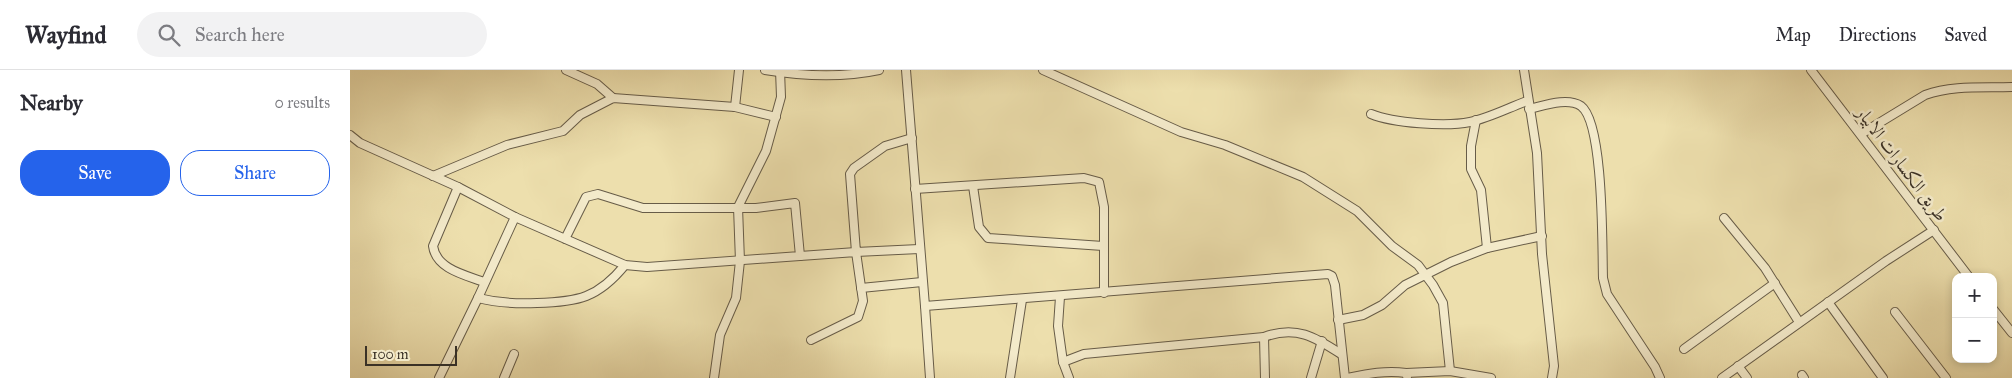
<!DOCTYPE html>
<html lang="en">
<head>
<meta charset="utf-8">
<style>
  body { margin:0; font-family:"IM FELL Great Primer",Amiri,serif; background:#f2f2f3; color:#2b2b33 }
  .controls { position:absolute; right:15px; bottom:15px; display:grid; overflow:hidden; border-radius:10px; box-shadow:0 2px 8px #0003 }
  .controls button { width:45px; height:45px; display:grid; place-items:center; padding:0; border:0; border-bottom:1px solid #e1e1e2; background:#fff; color:#2b2b33; font:25px sans-serif }
  .scale { position:absolute; left:15px; bottom:12px; width:92px; box-sizing:border-box; padding-left:5px; border:2px solid #3a3126; border-top:0; font-size:14px; line-height:18px; white-space:nowrap; color:#3a3126; -webkit-text-stroke:4px #f3eaca; paint-order:stroke }
  .list { margin:0; padding:0; list-style:none }
  h2 { display:flex; justify-content:space-between; align-items:center; height:65px; margin:0; padding:0 20px; font-size:21px }
  h2 small { font-size:16px; font-weight:400; color:#7c7c81 }
  .actions { display:flex; gap:10px; padding:15px 20px }
  .actions a { flex:1; padding:11px 0; border:1px solid #2563eb; border-radius:20px; text-align:center; font-size:18px; color:#2563eb }
  .actions .main { background:#2563eb; color:#fff }
  .icon { flex:none; width:28px; height:28px; fill:none; stroke:currentColor; stroke-width:2; stroke-linecap:round; stroke-linejoin:round }
  .map { position:relative; flex:none; width:1662px; height:308px; overflow:hidden }
  header { display:flex; align-items:center; gap:30px; box-sizing:border-box; height:70px; padding:0 25px; background:#fff; border-bottom:1px solid #e1e1e2 }
  header strong { font-size:24px }
  nav { display:flex; gap:28px; margin-inline-start:auto; font-size:18px }
  .search { width:350px; height:45px; background:#f2f2f3; display:flex; align-items:center; gap:12px; box-sizing:border-box; padding:0 18px; border-radius:28px; color:#7c7c81; font-size:19px }
  main { display:flex }
  aside { flex:1; background:#fff }
  .map>svg:first-child { display:block }
  .lines { fill:none; stroke-linecap:round; stroke-linejoin:round }
  .minor-casing { stroke:#675c48; stroke-width:10 }
  .minor { stroke:#f3eaca; stroke-width:8 }
  .labels { text-anchor:middle; dominant-baseline:central; stroke-width:5; stroke-linejoin:round; paint-order:stroke }
  .street-label { font-size:18px; fill:#3a3126; stroke:#f3eaca }
</style>
</head>
<body>
<header>
<strong>Wayfind</strong>
<div class="search"><svg class="icon" aria-label="search" viewBox="0 0 24 24"><circle cx="10" cy="10" r="6"/><path d="M15 15l6 6"/></svg>Search here</div>
<nav><a>Map</a><a>Directions</a><a>Saved</a></nav>
</header>
<main>
<aside>
<h2>Nearby<small>0 results</small></h2>
<ul class="list">
</ul>
<div class="actions"><a class="main">Save</a><a>Share</a></div>
</aside>
<div class="map">
<svg width="1662" height="308" viewBox="0 0 1662 308">
  <rect width="100%" height="100%" fill="#eddfad"/>
  <filter id="stains"><feTurbulence type="fractalNoise" baseFrequency=".004" numOctaves="4"/><feColorMatrix values="0 0 0 0 .2 0 0 0 0 .09 0 0 0 0 .02 0 0 0 .5 -.17"/></filter>
  <radialGradient id="worn" r=".72"><stop offset=".6" stop-color="#630" stop-opacity="0"/><stop offset="1" stop-color="#630" stop-opacity=".3"/></radialGradient>
  <g class="lines">
    <defs>
      <g id="minor">
        <path d="M216 0 247 14 263 28"/>
        <path d="M415 0C452 6 492 8 529 0"/>
        <path d="M556 0 575 236 978 204 982 206 985 215 995 308"/>
        <path d="M693 0 831 62 875 75 953 107 1007 141 1042 176 1068 195 1083 215 1093 233 1100 301"/>
        <path d="M1174 0 1187 83 1192 184 1204 296 1202 308"/>
        <path d="M1461 0 1619 207"/>
        <path d="M385 37 389 0"/>
        <path d="M1179 39C1193 36 1217 27 1231 36 1254 53 1252 177 1253 208L1257 224 1305 297 1310 308"/>
        <path d="M1021 44C1043 53 1096 57 1120 52 1139 48 1158 38 1177 31"/>
        <path d="M1126 50 1121 76V99L1131 120 1137 178"/>
        <path d="M1511 64 1575 25C1603 15 1633 18 1662 17"/>
        <path d="M0 65 10 73 108 117 165 147 275 195 297 197 450 186 445 133 406 138H293L248 124 236 127 215 169"/>
        <path d="M562 68 535 76 504 98 500 104 506 182 569 179"/>
        <path d="M83 106 157 75 213 61 230 45 263 28 385 37 426 47"/>
        <path d="M623 116 629 157 638 168 753 176"/>
        <path d="M108 117 83 176C86 199 115 205 134 212"/>
        <path d="M565 119 734 108 749 112 754 137V223"/>
        <path d="M1374 148 1415 198 1449 252"/>
        <path d="M450 186 506 182 513 231 508 247 461 270"/>
        <path d="M511 218 572 212"/>
        <path d="M710 227 708 256 713 292"/>
        <path d="M128 228C148 233 166 234 187 233 228 232 248 228 275 195"/>
        <path d="M1478 232 1533 308"/>
        <path d="M575 236 580 308"/>
        <path d="M1643 239 1662 263"/>
        <path d="M1545 242 1596 308"/>
        <path d="M988 250 1013 245 1032 235 1055 215 1101 192 1137 178 1192 166"/>
        <path d="M914 267 915 308"/>
        <path d="M1334 279 1425 213"/>
        <path d="M1388 296 1397 308"/>
        <path d="M1056 303 1100 301 1141 308"/>
        <path d="M1452 305 1454 308"/>
        <path d="M89 308 128 228 165 147"/>
        <path d="M154 308 164 284"/>
        <path d="M364 308 370 265 386 228 390 191 388 137 416 81 431 27 430 0"/>
        <path d="M660 308 672 230"/>
        <path d="M719 308 713 292 734 284 914 267C946 255 965 267 991 284"/>
        <path d="M961 308 972 271"/>
        <path d="M997 308C1017 304 1036 300 1056 303L1057 306"/>
        <path d="M1372 308 1536 191 1584 160"/>
      </g>
    </defs>
    <use href="#minor" class="minor-casing"/>
    <use href="#minor" class="minor"/>
  </g>
  <g class="labels">
    <g class="street-label">
      <text transform="translate(1552 94) rotate(53)">طريق الكسارات الابيار</text>
    </g>
  </g>
  <rect width="100%" height="100%" filter="url(#stains)"/>
  <rect width="100%" height="100%" fill="url(#worn)"/>
</svg>
<div class="controls">
<button>+</button>
<button>−</button>
</div>
<div class="scale">100 m</div>
</div>
</main>
</body>
</html>
